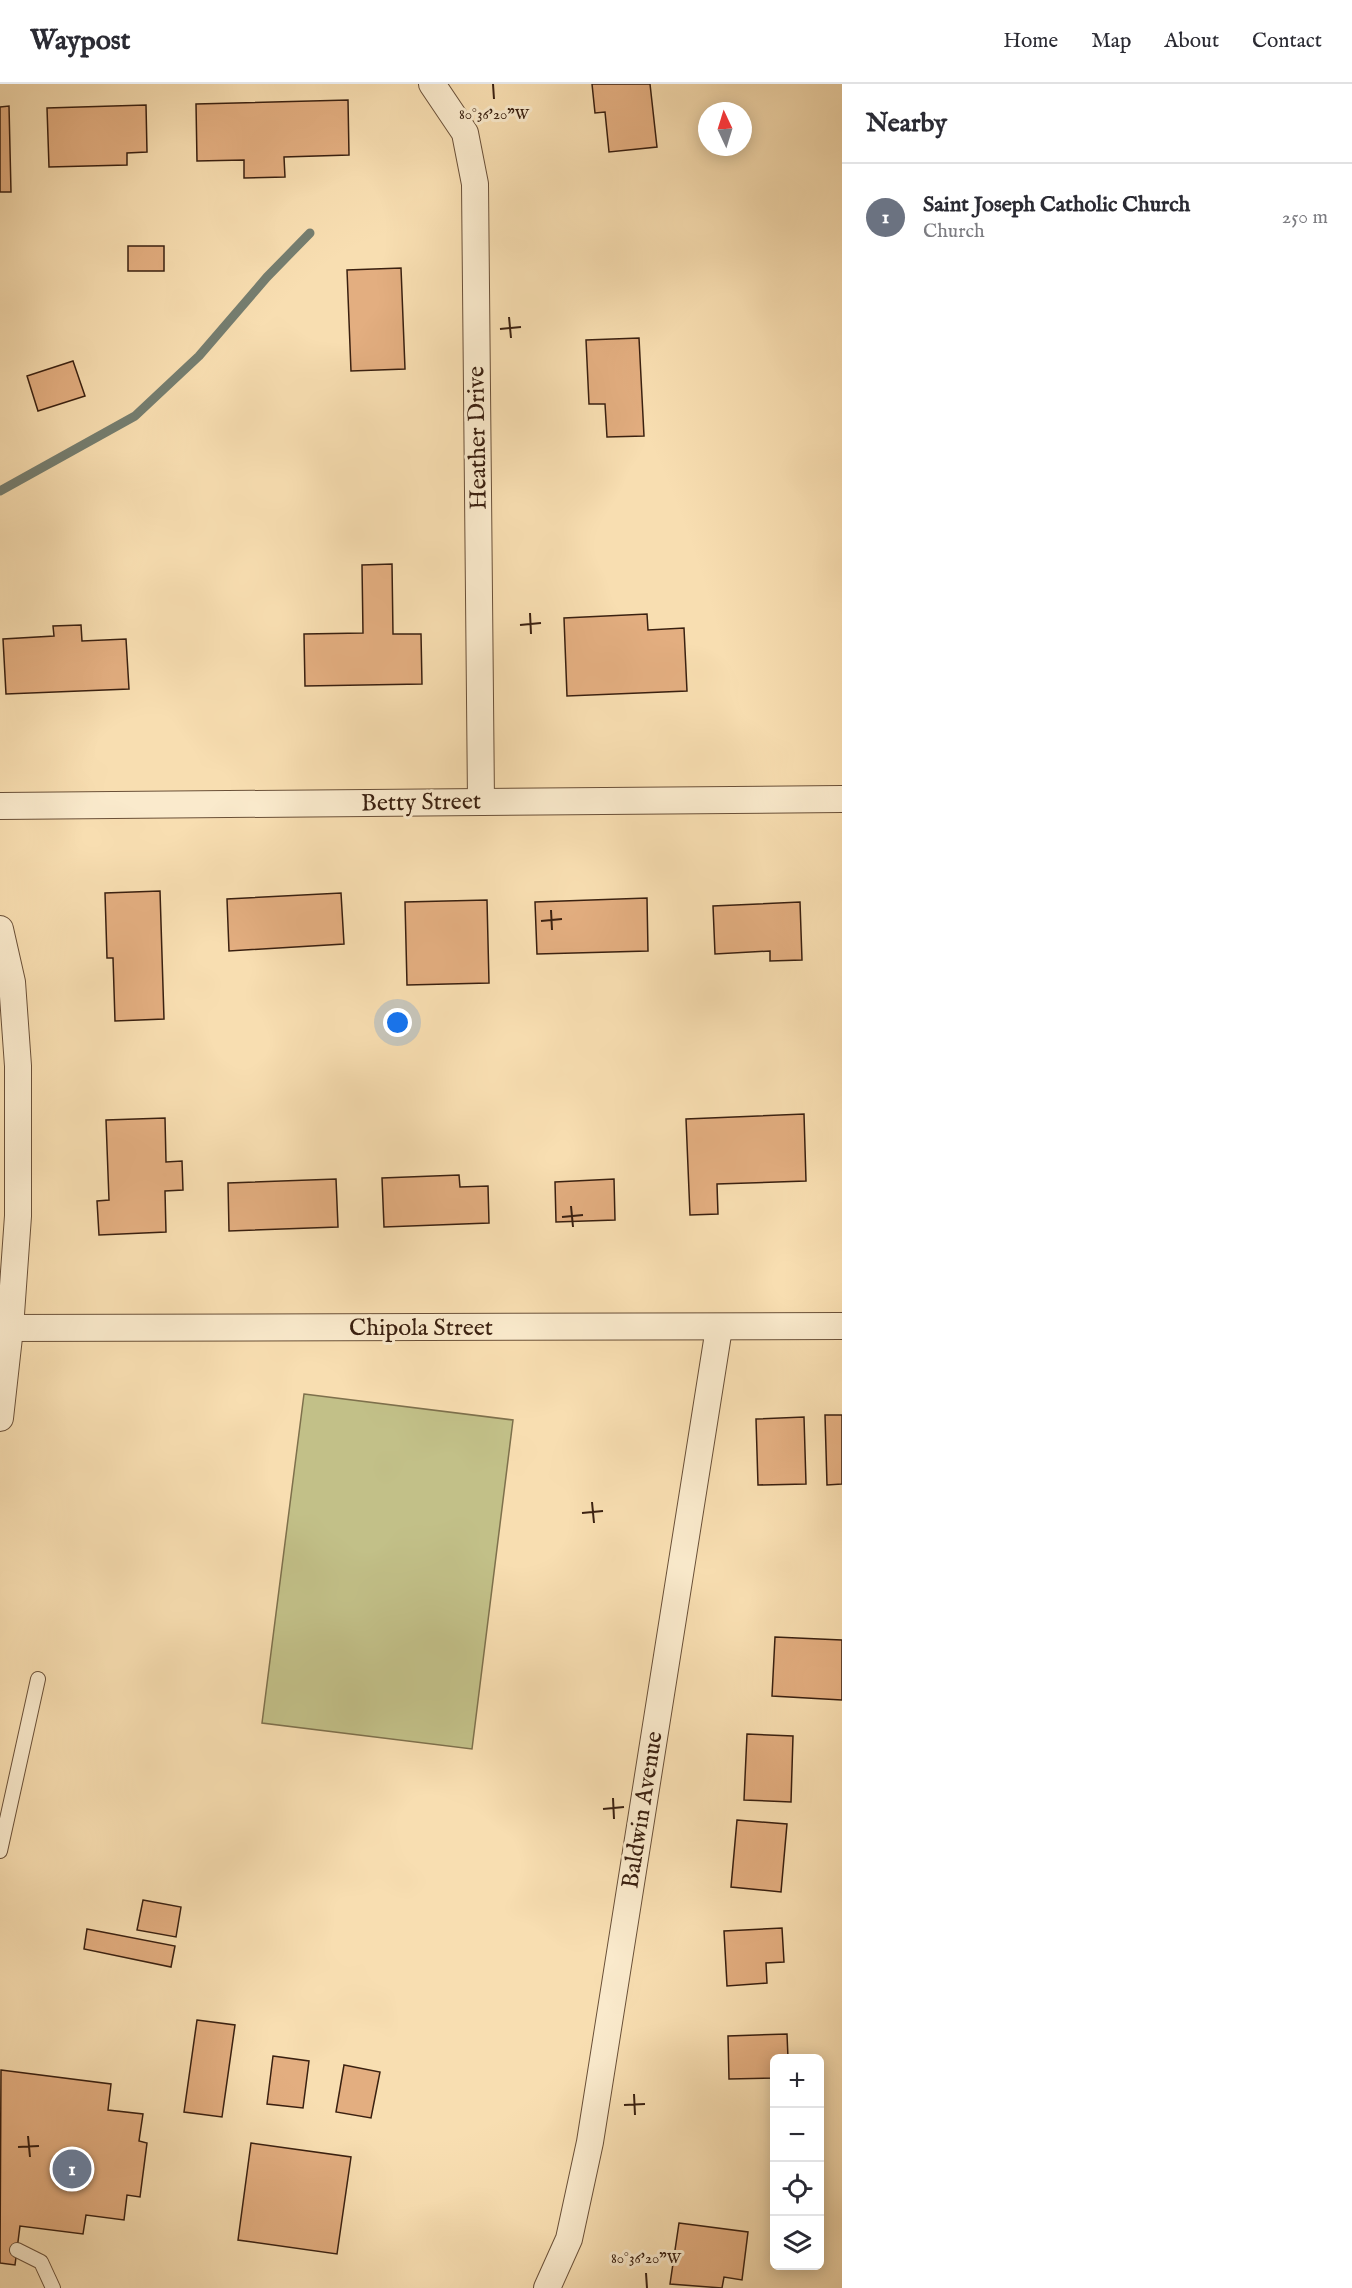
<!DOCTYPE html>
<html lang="en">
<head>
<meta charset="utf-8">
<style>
  body { margin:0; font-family:"IM FELL English",serif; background:#f7f7f7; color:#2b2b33 }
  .controls { position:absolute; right:18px; bottom:18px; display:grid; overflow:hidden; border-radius:9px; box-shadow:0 3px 15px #0003 }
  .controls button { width:54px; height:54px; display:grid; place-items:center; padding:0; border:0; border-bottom:2px solid #e1e1e2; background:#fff; color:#2b2b33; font:30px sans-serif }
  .compass { position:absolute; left:698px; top:18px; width:54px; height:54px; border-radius:50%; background:#fff; box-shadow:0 3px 15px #0003; rotate:356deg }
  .you { position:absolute; left:398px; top:939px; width:21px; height:21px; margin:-15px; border:4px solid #fff; border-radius:50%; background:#1a73e8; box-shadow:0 0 0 9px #1a73e833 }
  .badge { display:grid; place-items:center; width:39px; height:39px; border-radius:50%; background:#8f2418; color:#fff; font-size:20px; font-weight:700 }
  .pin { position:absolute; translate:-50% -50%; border:3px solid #fff; box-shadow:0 2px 6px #0006 }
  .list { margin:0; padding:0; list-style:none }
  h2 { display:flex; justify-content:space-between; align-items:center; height:78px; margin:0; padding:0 24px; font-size:26px }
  h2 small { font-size:20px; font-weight:400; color:#7c7c81 }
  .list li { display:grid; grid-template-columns:39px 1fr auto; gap:18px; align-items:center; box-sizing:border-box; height:108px; padding:0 24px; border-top:2px solid #e1e1e2 }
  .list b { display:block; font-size:22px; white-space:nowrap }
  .list p { margin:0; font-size:20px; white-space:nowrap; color:#7c7c81 }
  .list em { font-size:20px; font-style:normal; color:#7c7c81 }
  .icon { flex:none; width:33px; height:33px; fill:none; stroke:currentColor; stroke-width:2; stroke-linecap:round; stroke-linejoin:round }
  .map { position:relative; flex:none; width:842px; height:2204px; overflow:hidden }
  header { display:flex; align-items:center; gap:36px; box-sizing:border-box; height:84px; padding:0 30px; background:#fff; border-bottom:2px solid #e1e1e2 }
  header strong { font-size:28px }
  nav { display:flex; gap:33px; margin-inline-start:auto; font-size:21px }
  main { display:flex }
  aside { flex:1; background:#fff }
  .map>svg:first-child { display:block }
  .green { fill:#c2c088; stroke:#7e704c; stroke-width:1.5 }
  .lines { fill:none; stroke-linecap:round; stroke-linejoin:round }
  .stream { stroke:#757e70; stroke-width:9 }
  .building { fill:#e3ae80; stroke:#3a2010; stroke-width:1.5 }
  .service-casing { stroke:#6a5038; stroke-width:16 }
  .minor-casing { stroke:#6a5038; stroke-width:28 }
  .service { stroke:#faeacc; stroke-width:14 }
  .minor { stroke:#faeacc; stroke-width:26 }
  .ticks { fill:none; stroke:#3a2010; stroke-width:2 }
  .labels { text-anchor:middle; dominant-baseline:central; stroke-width:6; stroke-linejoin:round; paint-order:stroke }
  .street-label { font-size:24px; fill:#3a2010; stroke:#faeacc }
  .ticks-label { font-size:15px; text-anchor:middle; fill:#3a2010; stroke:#faeacc; stroke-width:6; stroke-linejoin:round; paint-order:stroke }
</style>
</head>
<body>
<header>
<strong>Waypost</strong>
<nav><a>Home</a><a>Map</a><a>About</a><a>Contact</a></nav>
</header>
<main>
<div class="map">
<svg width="842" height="2204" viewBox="0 0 842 2204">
  <rect width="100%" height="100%" fill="#f8deb1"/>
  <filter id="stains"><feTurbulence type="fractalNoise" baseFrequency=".00333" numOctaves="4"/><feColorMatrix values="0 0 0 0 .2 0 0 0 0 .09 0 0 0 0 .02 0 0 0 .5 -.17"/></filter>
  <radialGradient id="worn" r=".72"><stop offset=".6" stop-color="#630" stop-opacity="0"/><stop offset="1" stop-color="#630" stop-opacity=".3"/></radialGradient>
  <path class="green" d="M304 1310 513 1336 472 1665 262 1639Z"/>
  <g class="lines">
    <path class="stream" d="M0 407 135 332 199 272 267 193 310 149"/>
  </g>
  <g class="building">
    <path d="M592 0H650L657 63 609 68 605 28 595 29Z"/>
    <path d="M348 16 349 71 284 73 285 93 244 94V76L197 77 196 20Z"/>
    <path d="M146 21 147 68 127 69V81L49 83 47 24Z"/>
    <path d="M9 22 11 108H0V23Z"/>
    <rect x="128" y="162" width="36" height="25"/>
    <path d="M401 184 405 285 351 287 347 186Z"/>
    <path d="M639 254 644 352 607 353 605 320H589L586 256Z"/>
    <path d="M73 277 85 312 38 327 27 292Z"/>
    <path d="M392 480 393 550H421L422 600 305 602 304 550 363 549 362 481Z"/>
    <path d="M647 530 648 546 684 544 687 607 567 612 564 534Z"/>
    <path d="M81 541 82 557 126 555 129 605 6 610 3 555 54 552 53 542Z"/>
    <path d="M160 807 164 935 115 937 113 874H107L105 809Z"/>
    <path d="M341 809 344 860 229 867 227 815Z"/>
    <path d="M647 814 648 867 537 870 535 818Z"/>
    <path d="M487 816 489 899 407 901 405 818Z"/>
    <path d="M800 818 802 876 770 877V867L715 870 713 822Z"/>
    <path d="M804 1030 806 1097 717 1100 718 1130 690 1131 686 1035Z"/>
    <path d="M165 1034 166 1078 182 1077 183 1106 165 1107 166 1148 99 1151 97 1117 109 1116 106 1036Z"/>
    <path d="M459 1091 460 1103 488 1102 489 1139 384 1143 382 1094Z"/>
    <path d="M336 1095 338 1143 229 1147 228 1099Z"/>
    <path d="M614 1095 615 1136 556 1138 555 1098Z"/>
    <path d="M825 1331H842V1400L827 1401Z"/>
    <path d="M804 1333 806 1400 758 1401 756 1335Z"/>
    <path d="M775 1553 842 1556V1616L772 1612Z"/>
    <path d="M747 1650 793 1652 791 1718 744 1716Z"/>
    <path d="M737 1736 787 1740 781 1808 731 1803Z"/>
    <path d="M143 1816 181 1823 176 1853 137 1846Z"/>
    <path d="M782 1844 784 1878 766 1879 767 1899 727 1902 724 1847Z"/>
    <path d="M87 1845 175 1862 171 1883 84 1865Z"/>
    <path d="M197 1936 235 1941 222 2033 184 2028Z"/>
    <path d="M787 1950 788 1974H774V1994L729 1995 728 1952Z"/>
    <path d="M273 1972 309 1977 303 2024 267 2020Z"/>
    <path d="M344 1981 380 1988 371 2034 336 2028Z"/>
    <path d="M1 1986 111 2000 108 2026 143 2030 139 2057 147 2059 140 2113 127 2111 124 2136 86 2131 83 2150 20 2142 15 2181 0 2179Z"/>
    <path d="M251 2059 351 2073 337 2170 238 2156Z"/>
    <path d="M679 2139 748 2148 742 2196 724 2193 722 2204 670 2200Z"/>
  </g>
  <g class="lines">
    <defs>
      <g id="service">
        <path d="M0 1767 38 1595"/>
        <path d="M17 2166 41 2178 53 2204"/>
      </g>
      <g id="minor">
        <path d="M432 0 465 49 475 100 481 718"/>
        <path d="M0 722 842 715"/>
        <path d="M0 845 12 898 18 982V1132L10 1244 0 1334"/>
        <path d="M0 1244 842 1242"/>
        <path d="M547 2204 569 2155 590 2058 719 1244"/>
      </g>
    </defs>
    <use href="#service" class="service-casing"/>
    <use href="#minor" class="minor-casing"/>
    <use href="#service" class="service"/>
    <use href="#minor" class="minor"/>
  </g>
  <path class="ticks" d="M493 0 494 15M509 233 511 254M500 245 521 243M530 529 531 550M520 541 541 539M551 826 552 846M541 837 562 835M571 1122 573 1143M562 1133 583 1131M592 1418 594 1439M582 1429 603 1427M613 1714 614 1735M603 1725 624 1723M634 2010 635 2031M624 2021 645 2020M28 2052 30 2073M18 2063 39 2062M646 2189 647 2204"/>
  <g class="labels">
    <g class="street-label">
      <text transform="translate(478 354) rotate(-91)">Heather Drive</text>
      <text transform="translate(421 719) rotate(-1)">Betty Street</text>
      <text x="421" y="1244">Chipola Street</text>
      <text transform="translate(643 1726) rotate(-81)">Baldwin Avenue</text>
    </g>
  </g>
  <g class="ticks-label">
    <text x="494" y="35">80°36'20"W</text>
    <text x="646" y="2179">80°36'20"W</text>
  </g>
  <rect width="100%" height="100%" filter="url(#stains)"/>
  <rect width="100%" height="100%" fill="url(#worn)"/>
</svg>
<div class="controls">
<button>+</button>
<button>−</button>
<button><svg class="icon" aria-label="locate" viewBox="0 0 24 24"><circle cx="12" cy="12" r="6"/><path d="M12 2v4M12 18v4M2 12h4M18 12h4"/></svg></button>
<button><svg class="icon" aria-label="layers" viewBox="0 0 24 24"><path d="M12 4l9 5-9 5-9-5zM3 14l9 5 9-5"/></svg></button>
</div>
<svg class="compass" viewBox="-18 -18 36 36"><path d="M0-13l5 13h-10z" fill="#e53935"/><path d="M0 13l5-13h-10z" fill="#7c7c81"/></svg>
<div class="you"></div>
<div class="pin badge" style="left:72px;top:2085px;background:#6b7280">1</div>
</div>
<aside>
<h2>Nearby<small></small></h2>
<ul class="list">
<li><span class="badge" style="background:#6b7280">1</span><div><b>Saint Joseph Catholic Church</b><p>Church</p></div><em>250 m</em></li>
</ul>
</aside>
</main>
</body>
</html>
